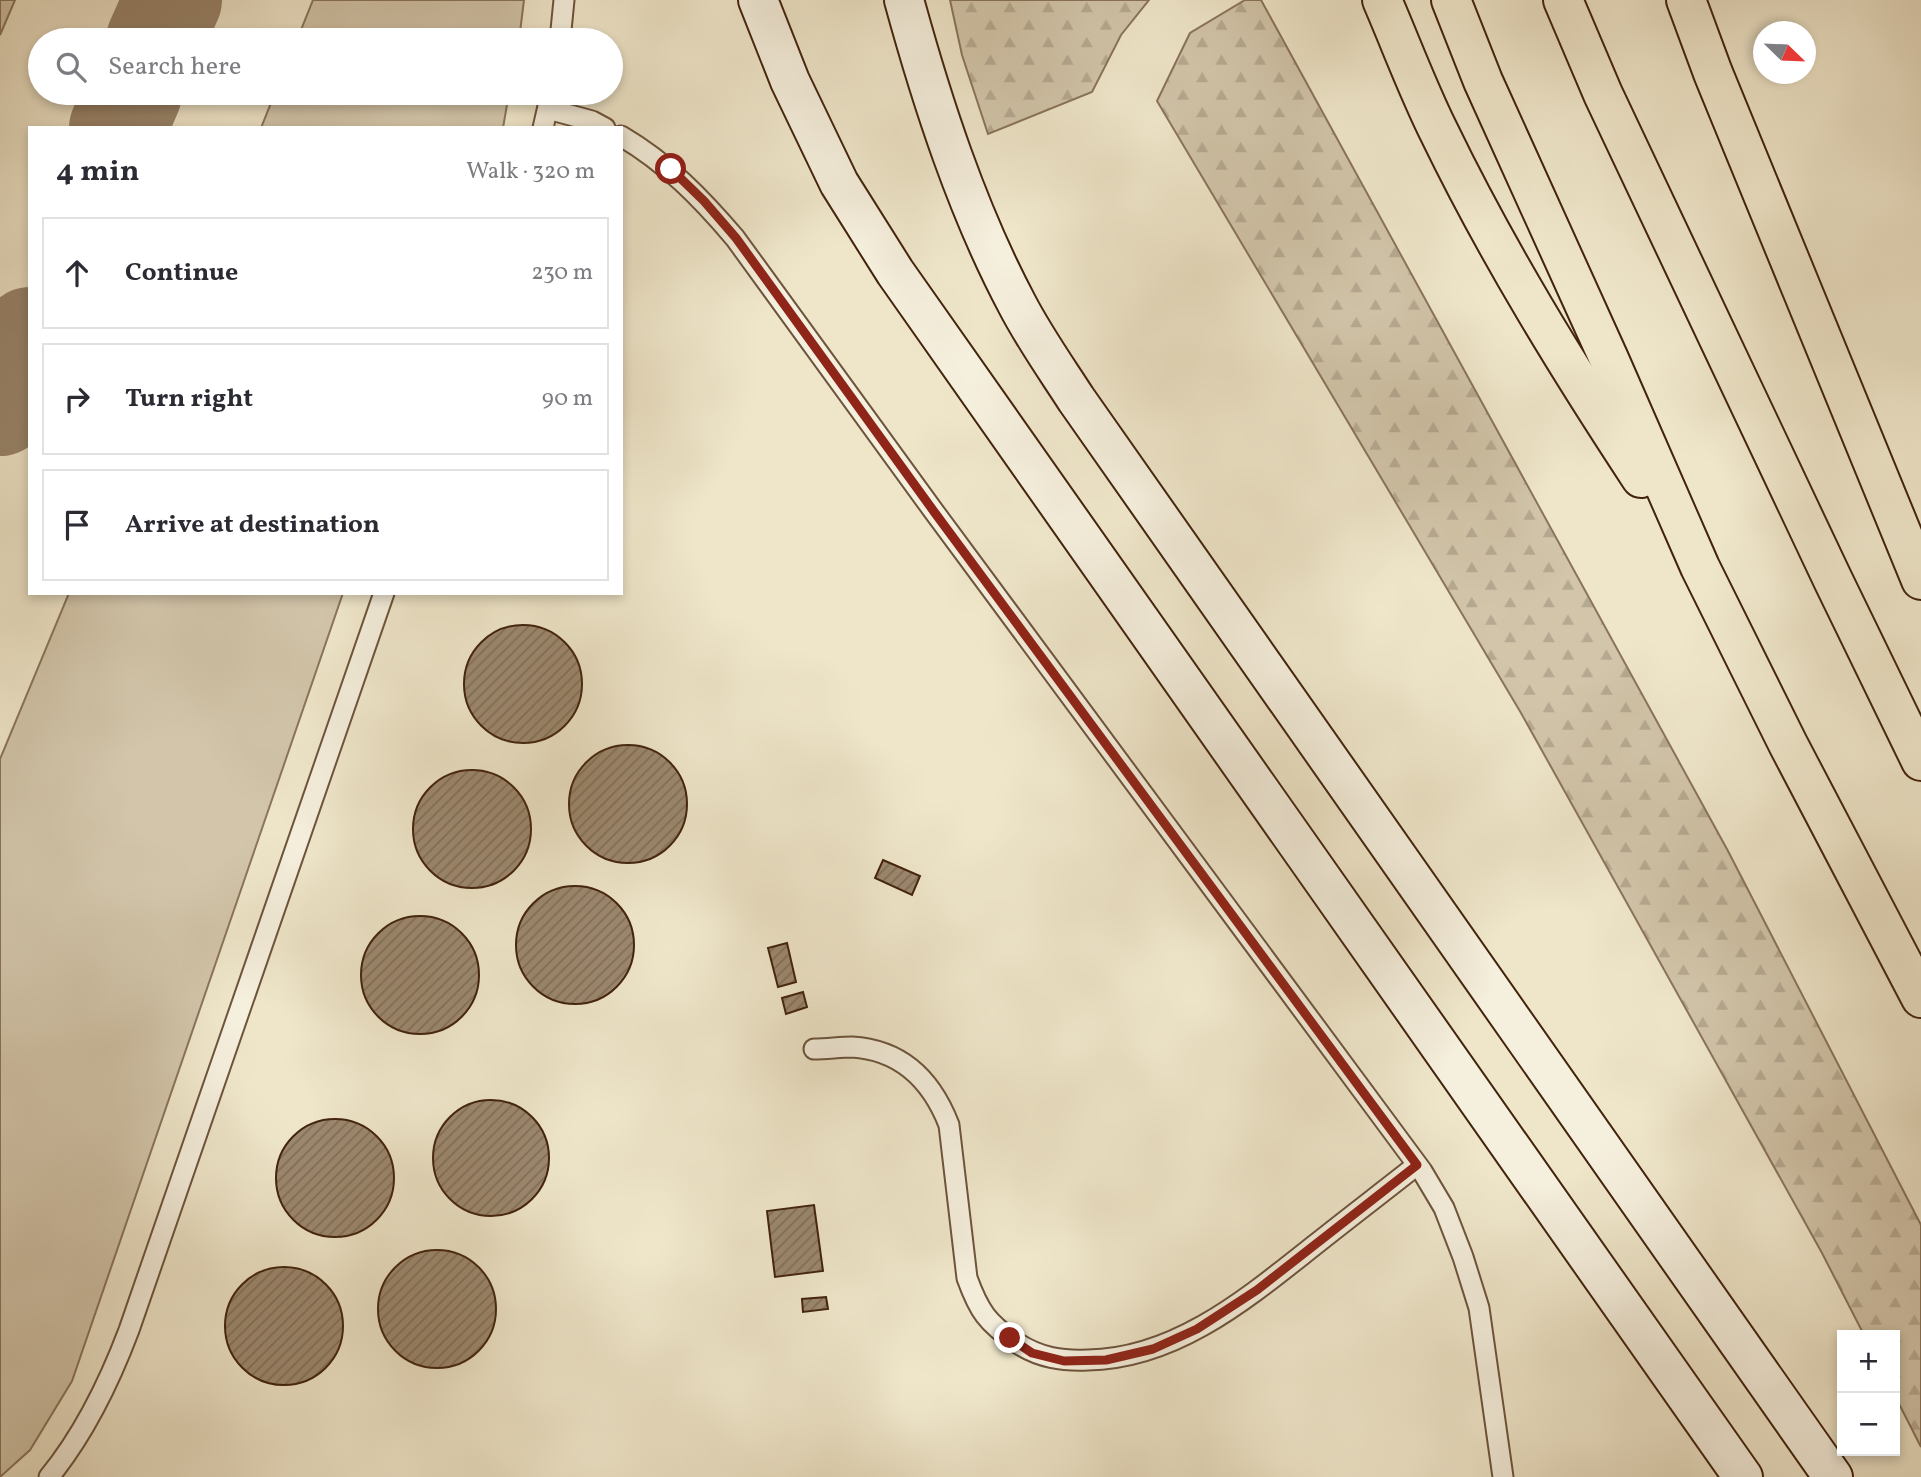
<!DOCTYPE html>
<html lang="en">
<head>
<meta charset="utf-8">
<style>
  body { margin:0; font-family:Vollkorn,serif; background:#f7f7f7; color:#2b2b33 }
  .controls { position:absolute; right:21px; bottom:21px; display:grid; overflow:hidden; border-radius:0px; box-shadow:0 4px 10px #0003 }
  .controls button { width:63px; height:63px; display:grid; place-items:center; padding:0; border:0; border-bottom:2px solid #e1e1e2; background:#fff; color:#2b2b33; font:35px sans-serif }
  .compass { position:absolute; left:1753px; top:21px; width:63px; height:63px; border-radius:50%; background:#fff; box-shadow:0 4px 10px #0003; rotate:113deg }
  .stop { position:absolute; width:21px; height:21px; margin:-16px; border:5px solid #8f2418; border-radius:50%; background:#fff }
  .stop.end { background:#8f2418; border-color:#fff; box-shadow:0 2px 7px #0008 }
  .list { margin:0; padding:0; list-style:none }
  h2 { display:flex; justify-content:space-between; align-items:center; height:91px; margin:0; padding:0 28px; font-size:30px }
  h2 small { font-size:23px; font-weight:400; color:#7c7c81 }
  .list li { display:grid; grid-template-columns:46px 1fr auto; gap:21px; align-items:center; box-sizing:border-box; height:112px; margin:0 14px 14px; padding:0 14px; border:2px solid #e1e1e2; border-radius:0px }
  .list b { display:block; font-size:26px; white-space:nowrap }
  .list em { font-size:23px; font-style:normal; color:#7c7c81 }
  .icon { flex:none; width:38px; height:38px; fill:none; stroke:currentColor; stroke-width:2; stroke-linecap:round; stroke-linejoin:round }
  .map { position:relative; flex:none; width:1921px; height:1477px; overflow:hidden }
  .search { position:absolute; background:#fff; box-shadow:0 4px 10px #0003; left:28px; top:28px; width:595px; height:77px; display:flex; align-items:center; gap:18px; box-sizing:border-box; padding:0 24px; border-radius:38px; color:#7c7c81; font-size:26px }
  .panel { position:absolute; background:#fff; box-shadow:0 4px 10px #0003; left:28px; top:126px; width:595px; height:469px; border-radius:0px }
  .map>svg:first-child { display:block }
  .green { fill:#d2c5aa; stroke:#8a745b; stroke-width:2 }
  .forest { fill:url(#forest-firs); stroke:#8a745b; stroke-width:2 }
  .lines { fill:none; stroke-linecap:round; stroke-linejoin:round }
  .taxiway { stroke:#98846b; stroke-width:98 }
  .building { fill:url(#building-hatch); stroke:#42230c; stroke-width:2 }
  .service-casing { stroke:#6d543c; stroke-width:23 }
  .secondary-casing { stroke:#42230c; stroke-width:42 }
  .motorway-casing { stroke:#42230c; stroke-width:42 }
  .service { stroke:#f5efdd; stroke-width:19 }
  .secondary { stroke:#f5efdd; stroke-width:38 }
  .motorway { stroke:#efe6ca; stroke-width:38 }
  .route { stroke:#8f2418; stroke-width:9 }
</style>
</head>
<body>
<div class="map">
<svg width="1921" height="1477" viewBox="0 0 1921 1477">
  <defs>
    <pattern id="forest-firs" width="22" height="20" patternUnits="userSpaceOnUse" patternTransform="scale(1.75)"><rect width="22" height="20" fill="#d2c5aa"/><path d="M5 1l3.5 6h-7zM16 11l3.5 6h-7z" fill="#b6a991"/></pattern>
    <pattern id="building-hatch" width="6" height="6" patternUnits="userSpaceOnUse" patternTransform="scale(1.75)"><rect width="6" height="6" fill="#9c886f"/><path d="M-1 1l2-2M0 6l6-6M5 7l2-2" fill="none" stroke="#816f5a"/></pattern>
  </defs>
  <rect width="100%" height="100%" fill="#efe6ca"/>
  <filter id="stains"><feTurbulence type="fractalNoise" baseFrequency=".00286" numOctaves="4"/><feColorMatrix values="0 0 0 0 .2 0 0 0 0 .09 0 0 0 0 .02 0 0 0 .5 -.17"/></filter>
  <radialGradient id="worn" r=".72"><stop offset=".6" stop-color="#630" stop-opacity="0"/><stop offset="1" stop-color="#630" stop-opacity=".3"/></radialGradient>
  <g class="green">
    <path d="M0 0H15L0 35Z"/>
    <path d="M313 0H524L519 40H297Z"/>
    <path d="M275 93H509L503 128H261Z"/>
    <path d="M69 593H343L72 1381 30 1450 0 1477V759Z"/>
  </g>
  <g class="forest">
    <path d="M950 0H1149L1121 35 1092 92 988 134 962 55Z"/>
    <path d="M1245 0H1261L1728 851 1921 1225V1447L1895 1396V1335H1864L1822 1253 1521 713 1157 101 1190 33Z"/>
  </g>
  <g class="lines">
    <g class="taxiway">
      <path d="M155 40 173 0"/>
      <path d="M118 128 133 93"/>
      <path d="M0 407 30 336"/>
    </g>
  </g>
  <g class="building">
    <circle cx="523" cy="684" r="59"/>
    <circle cx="628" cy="804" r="59"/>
    <circle cx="472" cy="829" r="59"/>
    <path d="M883 860 920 876 912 895 875 878Z"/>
    <circle cx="575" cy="945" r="59"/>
    <circle cx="420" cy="975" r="59"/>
    <path d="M787 943 796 982 778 987 768 948Z"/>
    <path d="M803 992 807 1007 786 1014 782 998Z"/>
    <circle cx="491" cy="1158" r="58"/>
    <circle cx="335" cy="1178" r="59"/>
    <path d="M814 1205 823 1271 775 1277 767 1211Z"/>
    <circle cx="437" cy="1309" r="59"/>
    <circle cx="284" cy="1326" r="59"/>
    <path d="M826 1297 828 1309 803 1312 802 1299Z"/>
  </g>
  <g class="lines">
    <defs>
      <g id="service">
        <path d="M560 40 564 0"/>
        <path d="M548 109 592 121 605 128"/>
        <path d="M543 128 551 93"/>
        <path d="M621 136C667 163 701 198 735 238L935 513 1422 1171 1444 1208 1463 1257 1479 1308 1503 1477"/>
        <path d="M814 1049C827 1049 840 1047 852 1047 902 1050 932 1081 949 1125L967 1278C979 1311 987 1323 1017 1343 1040 1358 1062 1361 1088 1360 1177 1359 1250 1296 1316 1244 1350 1217 1384 1191 1417 1165"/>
        <path d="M49 1477C85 1433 109 1383 129 1330L384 593"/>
      </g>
      <g id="secondary">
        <path d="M758 0 790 81 839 183 895 272 1743 1477"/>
        <path d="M904 0C932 102 967 210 1017 304 1034 337 1056 368 1076 399L1833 1477"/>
      </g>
      <g id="motorway">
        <path d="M1382 0C1401 44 1418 90 1439 132 1497 252 1568 367 1641 478"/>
        <path d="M1451 0 1483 81 1609 359 1700 567 1788 744 1921 998"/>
        <path d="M1563 0 1603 94 1833 580 1921 761"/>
        <path d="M1686 0 1713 73 1921 580"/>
      </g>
    </defs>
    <use href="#service" class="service-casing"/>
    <use href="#secondary" class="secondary-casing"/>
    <use href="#motorway" class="motorway-casing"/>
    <use href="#service" class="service"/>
    <use href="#secondary" class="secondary"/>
    <use href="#motorway" class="motorway"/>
  </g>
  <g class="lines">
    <path class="route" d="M671 169 704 201 736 238 935 513 1417 1165 1257 1290 1197 1329 1153 1349 1106 1360 1064 1361 1032 1353 1010 1338"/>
  </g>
  <rect width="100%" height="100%" filter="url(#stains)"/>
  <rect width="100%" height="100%" fill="url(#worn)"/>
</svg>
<div class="controls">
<button>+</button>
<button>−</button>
</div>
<svg class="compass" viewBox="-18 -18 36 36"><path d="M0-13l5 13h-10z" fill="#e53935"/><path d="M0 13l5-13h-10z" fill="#7c7c81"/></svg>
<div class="stop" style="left:671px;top:169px"></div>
<div class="stop end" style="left:1010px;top:1338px"></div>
<div class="search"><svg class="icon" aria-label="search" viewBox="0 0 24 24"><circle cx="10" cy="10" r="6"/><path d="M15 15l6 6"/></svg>Search here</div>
<section class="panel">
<h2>4 min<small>Walk · 320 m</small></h2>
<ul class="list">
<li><svg class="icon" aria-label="ahead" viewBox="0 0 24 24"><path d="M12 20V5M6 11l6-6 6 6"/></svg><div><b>Continue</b></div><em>230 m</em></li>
<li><svg class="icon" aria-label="right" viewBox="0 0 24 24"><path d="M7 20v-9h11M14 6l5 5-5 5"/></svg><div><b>Turn right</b></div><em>90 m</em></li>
<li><svg class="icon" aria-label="arrive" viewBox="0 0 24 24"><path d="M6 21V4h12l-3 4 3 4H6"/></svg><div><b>Arrive at destination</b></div></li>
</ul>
</section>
</div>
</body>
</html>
